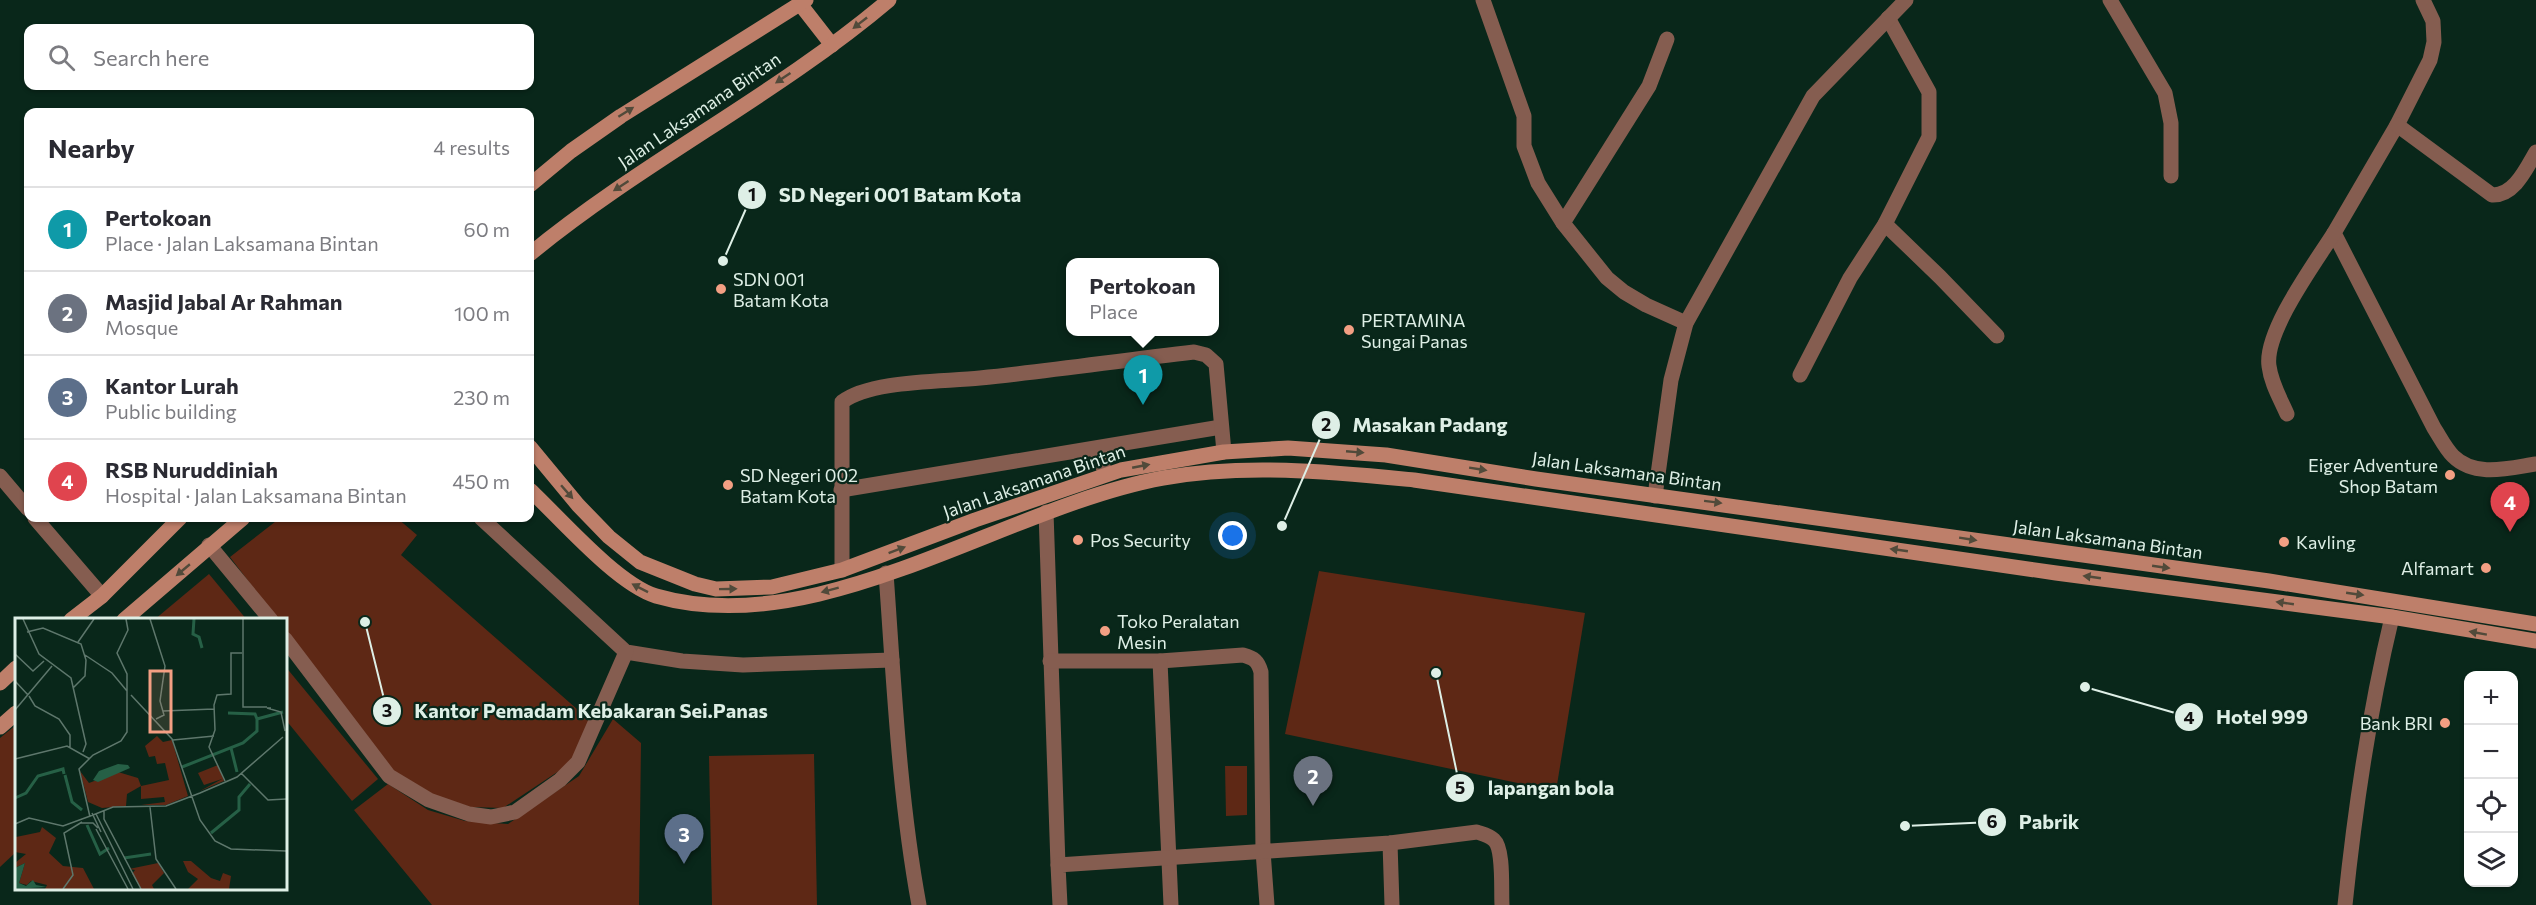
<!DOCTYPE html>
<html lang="en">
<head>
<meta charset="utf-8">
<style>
  body { margin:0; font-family:Commissioner,sans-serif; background:#f7f7f7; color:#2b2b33 }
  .controls { position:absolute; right:18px; bottom:18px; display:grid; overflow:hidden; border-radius:12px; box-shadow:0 2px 4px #0004 }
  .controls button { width:54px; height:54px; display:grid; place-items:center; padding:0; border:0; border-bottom:2px solid #e1e1e2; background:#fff; color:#2b2b33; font:30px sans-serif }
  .you { position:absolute; left:1233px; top:536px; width:21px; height:21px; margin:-15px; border:4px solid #fff; border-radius:50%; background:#1a73e8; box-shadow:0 0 0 9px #1a73e833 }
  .badge { display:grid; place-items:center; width:39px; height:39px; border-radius:50%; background:#855f57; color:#fff; font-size:20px; font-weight:700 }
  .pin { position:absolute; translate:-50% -50px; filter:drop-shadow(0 2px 3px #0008) }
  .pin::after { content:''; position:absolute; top:32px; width:21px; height:18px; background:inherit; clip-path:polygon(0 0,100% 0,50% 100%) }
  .popup { position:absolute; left:1066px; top:258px; width:153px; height:78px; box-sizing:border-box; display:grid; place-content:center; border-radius:12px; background:#fff; filter:drop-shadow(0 2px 4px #0005); font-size:20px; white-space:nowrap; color:#7c7c81 }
  .popup b { font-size:22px; color:#2b2b33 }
  .popup::after { content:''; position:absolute; left:50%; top:100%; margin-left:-12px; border:12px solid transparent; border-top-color:#fff }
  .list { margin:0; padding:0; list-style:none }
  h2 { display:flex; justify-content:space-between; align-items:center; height:78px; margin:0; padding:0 24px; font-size:26px }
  h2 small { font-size:20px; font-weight:400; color:#7c7c81 }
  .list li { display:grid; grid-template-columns:39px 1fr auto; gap:18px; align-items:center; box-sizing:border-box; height:84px; padding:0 24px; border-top:2px solid #e1e1e2 }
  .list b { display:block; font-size:22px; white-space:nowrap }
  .list p { margin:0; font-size:20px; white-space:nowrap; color:#7c7c81 }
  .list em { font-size:20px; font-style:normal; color:#7c7c81 }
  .icon { flex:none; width:33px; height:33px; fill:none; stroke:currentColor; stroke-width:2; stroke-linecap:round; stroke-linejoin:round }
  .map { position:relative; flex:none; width:2536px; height:905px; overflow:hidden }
  .search { position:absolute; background:#fff; box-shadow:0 2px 4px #0004; left:24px; top:24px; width:510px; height:66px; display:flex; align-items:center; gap:15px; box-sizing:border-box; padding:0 21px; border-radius:12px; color:#7c7c81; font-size:22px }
  .panel { position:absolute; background:#fff; box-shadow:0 2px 4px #0004; left:24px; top:108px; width:510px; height:414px; border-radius:12px }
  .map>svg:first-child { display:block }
  .green { fill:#5e2815 }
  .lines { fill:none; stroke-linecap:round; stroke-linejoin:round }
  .minor { stroke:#855d50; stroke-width:15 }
  .tertiary { stroke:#855d50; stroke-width:15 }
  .secondary { stroke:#be7f6a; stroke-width:15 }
  .oneway { fill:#514a3a }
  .poi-dot { fill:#f39f83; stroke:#09271a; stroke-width:2 }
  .labels { text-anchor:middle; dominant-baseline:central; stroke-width:4.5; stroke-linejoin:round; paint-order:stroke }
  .street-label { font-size:18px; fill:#deefe6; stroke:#09271a }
  .poi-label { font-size:18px; fill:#deefe6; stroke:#09271a; text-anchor:start }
  .inset-river { fill:none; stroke:#266046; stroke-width:3 }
  .inset-road { fill:none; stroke:#5e776c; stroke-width:1.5 }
  .view { fill:#f39f83; fill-opacity:0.15; stroke:#f39f83; stroke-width:3 }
  .inset-edge { fill:none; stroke:#deefe6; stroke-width:3 }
  .leader { fill:none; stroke:#deefe6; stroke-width:2 }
  .callout-dot { fill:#deefe6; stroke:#09271a; stroke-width:2 }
  .mark-label { font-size:18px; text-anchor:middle; font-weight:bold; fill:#111 }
  .callout-label { font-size:20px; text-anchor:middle; font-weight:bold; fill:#deefe6; stroke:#09271a; stroke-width:4.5; stroke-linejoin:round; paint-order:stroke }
</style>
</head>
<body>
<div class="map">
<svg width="2536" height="905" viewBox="0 0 2536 905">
  <rect width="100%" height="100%" fill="#09271a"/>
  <g class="green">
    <path d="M280 518H397L417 535 401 555 593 723 571 763 503 808 470 807 431 794 393 771 285 630V620H278L230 557Z"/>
    <path d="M1319 571 1585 613 1556 791 1285 734Z"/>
    <path d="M209 574 247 620H154Z"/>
    <path d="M285 666 378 779 352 801 285 719Z"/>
    <path d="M613 719 641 743 639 905H432L354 810 388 784 428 810 465 821 508 824 579 776Z"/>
    <path d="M16 725V852L0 867V738Z"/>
    <path d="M814 754 817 905H712L709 756Z"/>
    <path d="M1225 766H1247V815L1226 816Z"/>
  </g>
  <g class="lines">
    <g class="minor">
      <path d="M1483 0 1524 116V146L1538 183 1563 223 1607 278 1624 292 1646 305 1686 323"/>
      <path d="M2110 0 2165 93 2171 123V176"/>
      <path d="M2423 0 2433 21 2434 42 2430 60 2397 125 2334 233 2434 428C2440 437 2445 448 2453 456 2475 478 2509 468 2536 464"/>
      <path d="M2397 125 2492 195C2514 196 2526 169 2536 152"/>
      <path d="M1563 223 1649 86 1667 39"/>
      <path d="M1885 224 1940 277 1997 336"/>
      <path d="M1800 375 1850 278 1885 224 1929 137V92L1888 18"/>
      <path d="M2287 414C2280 398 2271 383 2269 366 2264 332 2315 263 2334 233"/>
      <path d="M1096 450 1106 474"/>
      <path d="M0 476 28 509"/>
      <path d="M841 490 1221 427"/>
      <path d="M1655 496 1671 380 1686 323 1813 96 1906 0"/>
      <path d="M1046 512 1058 865"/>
      <path d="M35 518 102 596"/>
      <path d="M481 518 626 652 682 661 743 665 892 660"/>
      <path d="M209 545 271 620"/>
      <path d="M842 570V402C870 380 943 382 980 378 1051 371 1123 360 1194 352L1206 355 1216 364 1224 452"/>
      <path d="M285 639 389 776 429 800 469 814 491 817 515 812 560 780 578 762 626 652"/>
      <path d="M1050 661H1160L1243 655C1254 658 1258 661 1261 672L1263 851 1267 905"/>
      <path d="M1160 661 1171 905"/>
      <path d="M1390 843 1392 905"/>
      <path d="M1060 905 1058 865 1390 843 1477 832C1483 834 1489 835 1494 840 1504 849 1501 890 1502 905"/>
      <path d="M2345 905C2355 808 2369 712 2392 617"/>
    </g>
    <path class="tertiary" d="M886 573C894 684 899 796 919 905"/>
    <g class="secondary">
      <path d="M800 4 832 45"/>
      <path d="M530 185 571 151 621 116 806 0"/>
      <path d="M530 254C643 161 777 95 889 0"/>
      <path d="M530 447 578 505 609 537 640 562 695 584 716 589 772 587 842 570 975 520 1121 470 1224 452 1288 448 1386 455 1536 479 2269 581 2536 624"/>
      <path d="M530 490C561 519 617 584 656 596 819 643 1004 507 1163 478 1246 463 1332 472 1414 480L2056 573 2392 617 2536 641"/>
      <path d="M71 620 102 596 180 518"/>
      <path d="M124 620 243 518"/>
      <path d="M0 683 16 668"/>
      <path d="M0 727 16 713"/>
    </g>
  </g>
  <defs><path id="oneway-solid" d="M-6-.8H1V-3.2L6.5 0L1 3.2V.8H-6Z" transform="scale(1.5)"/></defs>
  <g class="oneway">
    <use href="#oneway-solid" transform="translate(860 23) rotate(142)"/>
    <use href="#oneway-solid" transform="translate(783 78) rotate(146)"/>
    <use href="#oneway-solid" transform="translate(626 112) rotate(-32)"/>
    <use href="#oneway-solid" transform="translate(621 186) rotate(147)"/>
    <use href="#oneway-solid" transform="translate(1355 452) rotate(5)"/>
    <use href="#oneway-solid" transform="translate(1141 466) rotate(-11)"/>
    <use href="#oneway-solid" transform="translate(1478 469) rotate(9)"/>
    <use href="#oneway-solid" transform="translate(567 492) rotate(49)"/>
    <use href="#oneway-solid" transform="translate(1713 502) rotate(7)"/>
    <use href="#oneway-solid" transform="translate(1968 539) rotate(9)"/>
    <use href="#oneway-solid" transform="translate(897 550) rotate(-21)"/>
    <use href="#oneway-solid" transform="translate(1899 550) rotate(-172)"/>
    <use href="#oneway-solid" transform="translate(2161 567) rotate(8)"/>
    <use href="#oneway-solid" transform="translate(183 570) rotate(140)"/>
    <use href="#oneway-solid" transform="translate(2092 577) rotate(-172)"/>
    <use href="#oneway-solid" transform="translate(640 588) rotate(-153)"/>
    <use href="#oneway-solid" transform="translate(728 589) rotate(-1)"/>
    <use href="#oneway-solid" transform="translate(830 590) rotate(165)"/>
    <use href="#oneway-solid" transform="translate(2355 594) rotate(8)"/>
    <use href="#oneway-solid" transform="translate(2285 603) rotate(-172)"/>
    <use href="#oneway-solid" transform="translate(2478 633) rotate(-170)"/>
  </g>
  <g class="poi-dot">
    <circle cx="721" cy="289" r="6"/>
    <circle cx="1349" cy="330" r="6"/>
    <circle cx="2450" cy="475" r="6"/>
    <circle cx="728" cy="485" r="6"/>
    <circle cx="1078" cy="540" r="6"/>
    <circle cx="2284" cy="542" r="6"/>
    <circle cx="2486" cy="568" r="6"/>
    <circle cx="1105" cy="631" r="6"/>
    <circle cx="2445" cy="723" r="6"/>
  </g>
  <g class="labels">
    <g class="street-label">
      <text transform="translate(699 110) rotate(-34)">Jalan Laksamana Bintan</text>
      <text transform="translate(1627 471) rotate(8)">Jalan Laksamana Bintan</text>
      <text transform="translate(1034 481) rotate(-19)">Jalan Laksamana Bintan</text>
      <text transform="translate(2108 539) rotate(8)">Jalan Laksamana Bintan</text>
    </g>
    <g class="poi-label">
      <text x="733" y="279">SDN 001<tspan x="733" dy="21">Batam Kota</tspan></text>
      <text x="1361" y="320">PERTAMINA<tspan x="1361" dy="21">Sungai Panas</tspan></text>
      <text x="2438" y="465" text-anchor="end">Eiger Adventure<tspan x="2438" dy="21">Shop Batam</tspan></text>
      <text x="740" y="475">SD Negeri 002<tspan x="740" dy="21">Batam Kota</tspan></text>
      <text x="1090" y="540">Pos Security</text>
      <text x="2296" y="542">Kavling</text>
      <text x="2474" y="568" text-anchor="end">Alfamart</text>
      <text x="1117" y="621">Toko Peralatan<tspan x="1117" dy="21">Mesin</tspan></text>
      <text x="2433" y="723" text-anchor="end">Bank BRI</text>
    </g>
  </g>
  <g transform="translate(15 618)">
    <rect width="272" height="272" fill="#09271a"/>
    <path d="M142 118 148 124 157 122 173 178 151 187H126L150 184 149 179 126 181V168L112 176 111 188 87 190 73 184 65 153 74 165 103 154 123 160 126 168 154 162 150 145 142 146 140 138 134 139 130 128ZM203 147 209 163 185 173 207 161 189 167 183 155ZM27 209 41 220 34 235 48 248 68 250 79 271H30L32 267 16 263 12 267 4 265 10 245 0 250V245L11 236 0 234 1 219 25 214ZM168 243H176L196 260 205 263 208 255 216 258 214 271H173L183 261 173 254ZM143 245 149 255 137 267 139 271H126L117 256 120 252 114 251Z" fill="#5e2815"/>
    <path d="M103 146 113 147 115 150 83 164 78 162 84 153ZM10 245 4 265 11 268 18 262 21 267 32 269 0 271V250Z" fill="#266046"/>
    <path class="inset-river" d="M179 1 178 16 184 19 187 30M213 95 240 96 242 101M216 130 222 154M167 149 228 125 242 113V101L268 94M50 157 57 184 67 192M0 180 11 175 23 158 48 151 49 156M72 207 85 236 94 230M196 215 224 192V179L235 166M109 240 136 236"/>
    <path class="inset-road" d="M8 1 24 36 56 60 71 126 68 134M135 1 150 48 145 83 149 97 141 101M228 1V89H252M0 11V35M12 14 28 10 66 26 71 42 70 58 58 70M63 24 79 1M0 36 18 53 29 43M70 37 97 55 112 73M0 63 13 77M116 77 157 121 185 202 200 223 216 231 271 233M14 78 20 88 44 101 55 117V129M256 90H252L266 94 270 113M0 92 37 48M148 93 199 91M158 122 199 118M0 141 52 128 75 141M226 155 253 182 271 181M210 163 194 129 200 112 199 87 202 77 216 76V35H227M135 189 141 241 161 271M89 193V201L126 271M77 195 86 214M81 196 118 271M78 197 98 189 151 188 185 175 222 159 268 119M75 199 64 151 78 137 106 123 112 114V56L102 35 113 12 111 1M66 205H78L83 210M0 206 14 200 48 208 78 197M81 211 113 271M48 271 58 257 49 215 67 204"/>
    <path class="view" d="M135 53H156V114H135Z"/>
    <rect width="272" height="272" class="inset-edge"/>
  </g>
  <path class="leader" d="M723 261L752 195M1282 526L1326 425M365 622L387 711M2085 687L2189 717M1436 673L1460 788M1905 826L1992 822"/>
  <g class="callout-dot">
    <circle cx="723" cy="261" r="6"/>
    <circle cx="1282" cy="526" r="6"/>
    <circle cx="365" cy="622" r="6"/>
    <circle cx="2085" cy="687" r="6"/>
    <circle cx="1436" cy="673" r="6"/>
    <circle cx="1905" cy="826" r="6"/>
    <circle cx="752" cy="195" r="15"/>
    <circle cx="1326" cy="425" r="15"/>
    <circle cx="387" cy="711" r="15"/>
    <circle cx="2189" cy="717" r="15"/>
    <circle cx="1460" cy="788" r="15"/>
    <circle cx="1992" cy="822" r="15"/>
  </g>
  <g class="mark-label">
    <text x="752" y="201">1</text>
    <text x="1326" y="431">2</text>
    <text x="387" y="717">3</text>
    <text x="2189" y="724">4</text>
    <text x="1460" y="794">5</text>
    <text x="1992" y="828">6</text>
  </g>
  <g class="callout-label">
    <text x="900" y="202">SD Negeri 001 Batam Kota</text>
    <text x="1430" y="432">Masakan Padang</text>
    <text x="591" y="718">Kantor Pemadam Kebakaran Sei.Panas</text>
    <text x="2262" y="724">Hotel 999</text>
    <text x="1551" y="795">lapangan bola</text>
    <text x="2049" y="829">Pabrik</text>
  </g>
</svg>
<div class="controls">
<button>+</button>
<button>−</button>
<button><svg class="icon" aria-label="locate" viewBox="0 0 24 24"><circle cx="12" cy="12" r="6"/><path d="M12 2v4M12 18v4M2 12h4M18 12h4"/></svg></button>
<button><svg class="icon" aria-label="layers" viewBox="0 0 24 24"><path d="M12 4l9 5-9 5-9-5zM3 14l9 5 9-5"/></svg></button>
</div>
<div class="you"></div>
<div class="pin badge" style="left:1143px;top:405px;background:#0f9aa8">1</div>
<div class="popup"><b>Pertokoan</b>Place</div>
<div class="pin badge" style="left:1313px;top:806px;background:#6b7280">2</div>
<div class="pin badge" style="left:684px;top:864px;background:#5c6f8a">3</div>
<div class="pin badge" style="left:2510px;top:532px;background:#e0444e">4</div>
<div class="search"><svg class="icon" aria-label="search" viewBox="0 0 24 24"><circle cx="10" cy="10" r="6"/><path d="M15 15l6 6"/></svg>Search here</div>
<section class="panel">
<h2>Nearby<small>4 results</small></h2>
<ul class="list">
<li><span class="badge" style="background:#0f9aa8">1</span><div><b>Pertokoan</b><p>Place · Jalan Laksamana Bintan</p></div><em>60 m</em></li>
<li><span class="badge" style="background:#6b7280">2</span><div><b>Masjid Jabal Ar Rahman</b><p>Mosque</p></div><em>100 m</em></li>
<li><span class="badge" style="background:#5c6f8a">3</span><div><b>Kantor Lurah</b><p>Public building</p></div><em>230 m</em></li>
<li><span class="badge" style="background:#e0444e">4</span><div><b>RSB Nuruddiniah</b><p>Hospital · Jalan Laksamana Bintan</p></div><em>450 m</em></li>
</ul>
</section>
</div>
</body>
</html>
